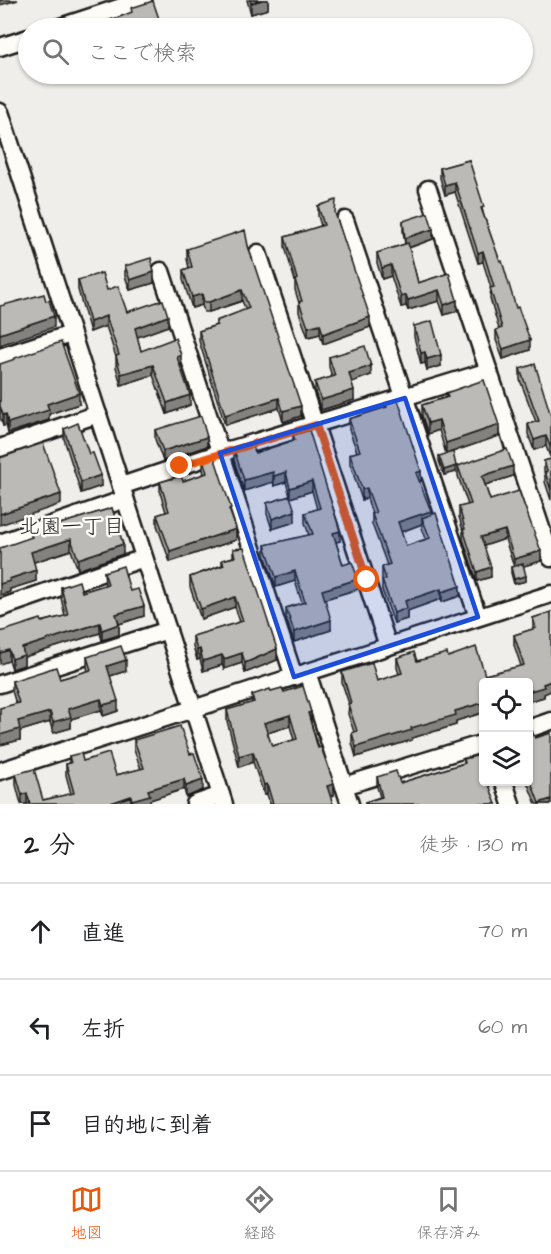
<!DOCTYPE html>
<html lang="ja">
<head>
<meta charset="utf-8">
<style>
  body { margin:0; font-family:"Architects Daughter","Klee One",sans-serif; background:#f2f2f2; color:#202124 }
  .controls { position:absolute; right:18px; bottom:18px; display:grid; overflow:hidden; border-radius:6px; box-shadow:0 2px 4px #0004 }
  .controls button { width:54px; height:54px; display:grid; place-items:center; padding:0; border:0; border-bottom:2px solid #e0e0e0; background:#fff; color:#202124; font:30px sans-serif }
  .stop { position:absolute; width:18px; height:18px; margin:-14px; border:4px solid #ea580c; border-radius:50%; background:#fff }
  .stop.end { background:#ea580c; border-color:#fff; box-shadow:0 2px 6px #0008 }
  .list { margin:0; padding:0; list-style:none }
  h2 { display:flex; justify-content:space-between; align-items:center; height:78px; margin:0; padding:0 24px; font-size:26px }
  h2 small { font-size:20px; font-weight:400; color:#757577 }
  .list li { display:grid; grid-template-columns:39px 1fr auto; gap:18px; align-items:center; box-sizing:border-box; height:96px; padding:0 24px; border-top:2px solid #e0e0e0 }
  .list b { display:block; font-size:22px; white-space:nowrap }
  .list em { font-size:20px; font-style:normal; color:#757577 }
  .icon { flex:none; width:33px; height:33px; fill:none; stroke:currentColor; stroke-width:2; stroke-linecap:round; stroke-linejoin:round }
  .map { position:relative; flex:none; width:551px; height:804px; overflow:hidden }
  .search { position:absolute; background:#fff; box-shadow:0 2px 4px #0004; left:18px; right:18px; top:18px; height:66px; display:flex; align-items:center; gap:15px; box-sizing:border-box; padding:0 21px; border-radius:33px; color:#757577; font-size:22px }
  .sheet { height:366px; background:#fff }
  nav { display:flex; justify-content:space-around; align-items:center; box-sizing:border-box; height:84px; border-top:2px solid #e0e0e0; background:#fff; font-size:16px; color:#757577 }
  nav a { display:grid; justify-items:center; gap:3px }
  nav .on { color:#ea580c }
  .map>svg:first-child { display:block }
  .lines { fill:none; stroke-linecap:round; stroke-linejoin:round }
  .minor-casing { stroke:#1c1c1c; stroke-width:21 }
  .minor { stroke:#fdfcf7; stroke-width:16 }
  .wall { fill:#a1a09d; stroke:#1c1c1c; stroke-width:1.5; fill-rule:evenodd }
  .shaded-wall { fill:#83827f; stroke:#1c1c1c; stroke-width:1.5 }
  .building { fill:#bbbab6; stroke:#1c1c1c; stroke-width:1.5; fill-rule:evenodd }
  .route { stroke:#ea580c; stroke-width:8 }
  .marked { fill:#1d4ed8; fill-opacity:0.2; stroke:#1d4ed8; stroke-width:4.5; stroke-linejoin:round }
  .labels { text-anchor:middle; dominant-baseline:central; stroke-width:5; stroke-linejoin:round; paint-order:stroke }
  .neighbourhood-label { font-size:21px; fill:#1c1c1c; stroke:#fdfcf7 }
</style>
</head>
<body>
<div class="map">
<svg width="551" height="804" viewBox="0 0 551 804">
  <rect width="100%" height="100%" fill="#f0eeea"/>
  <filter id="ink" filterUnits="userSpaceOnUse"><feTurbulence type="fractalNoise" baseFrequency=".0167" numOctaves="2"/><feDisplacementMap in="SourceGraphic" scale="12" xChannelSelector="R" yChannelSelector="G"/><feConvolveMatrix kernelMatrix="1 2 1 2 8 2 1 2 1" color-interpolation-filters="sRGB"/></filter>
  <g filter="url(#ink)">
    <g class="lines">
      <defs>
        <g id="minor">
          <path d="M57 28 143 0"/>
          <path d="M0 47 28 38"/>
          <path d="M0 112 224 804"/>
          <path d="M428 189 551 558"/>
          <path d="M345 220 478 617"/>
          <path d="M258 253 388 646"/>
          <path d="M161 271 294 677"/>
          <path d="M0 357 71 334"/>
          <path d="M0 448 98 414"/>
          <path d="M121 486 220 453 489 371"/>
          <path d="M0 543 125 499"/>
          <path d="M0 608 144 558"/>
          <path d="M307 672 344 786 484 743"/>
          <path d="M0 684 168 630"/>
          <path d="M528 729 551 721"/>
          <path d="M0 771 551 594"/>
          <path d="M504 782 511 804"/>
          <path d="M344 786 350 804"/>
          <path d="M195 804 221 795"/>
        </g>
      </defs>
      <use href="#minor" class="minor-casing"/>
      <use href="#minor" class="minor"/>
    </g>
    <g class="wall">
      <path d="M247 0H268V9L251 14Z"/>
      <path d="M469 160 484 216 530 350 503 359 496 340V330L499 329 490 298 491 288 483 262 478 263 455 192 445 195 440 178V168Z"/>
      <path d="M318 206 336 215 370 327 323 344 320 334 308 337 299 312V303L295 290V281L285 247V237L321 226 318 216Z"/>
      <path d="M403 221 433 239 409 248 418 283 449 273 457 311 444 315 439 301 408 310 406 306 401 307 391 276 382 279 377 263V253L405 244 403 231Z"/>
      <path d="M248 246 301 416 283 422 279 408 225 425 199 341V331L216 325V321L246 310 242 301 209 312H204L202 305 192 308 183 280V270L189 268 187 259V249Z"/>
      <path d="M125 266 154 283 130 290 125 276Z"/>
      <path d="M78 280 107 290 127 312 168 326 137 337 141 351 181 366H180L190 405 167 414 153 375 121 385 116 367V357L106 326 90 332 78 290Z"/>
      <path d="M414 326 441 366 427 370 425 363 421 364 414 337Z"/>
      <path d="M329 357 371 375 352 382 354 400 321 410 315 392V382L332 377 329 367Z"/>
      <path d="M0 364 79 404 49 414V420L8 433 6 425 3 426 0 417Z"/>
      <path d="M520 369 551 416 550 457 546 446 534 450 528 434V424L536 422 520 380Z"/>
      <path d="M446 393 499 436 446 454 439 430 428 434 422 416V405L446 397Z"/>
      <path d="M385 403 421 481 419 482 460 596 442 602 441 599 407 611V619L394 623 382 590V567L387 565 372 524V514L367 498 362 500 350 464V454L357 452 349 429V419L385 407ZM422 524V528L426 539 406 546 401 532Z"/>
      <path d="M64 429 101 486 81 493 64 439Z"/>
      <path d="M155 430 207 446 163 461 155 439Z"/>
      <path d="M293 435 340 541 336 542 343 565 358 589 325 599 331 630 294 642 286 618V608L302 603 295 581 276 587 265 555V545L309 535 305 523V513L317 509 312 491 290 498 295 522 272 529 267 514V503L290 496 286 482 274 486 273 482 244 491 234 460V450L255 453 293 440Z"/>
      <path d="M439 456 456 472 444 475 439 461Z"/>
      <path d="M203 459 236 540 170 562 157 525V515L166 512 160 493V482L183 481 204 474 203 470Z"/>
      <path d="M551 459V500L545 482V477L544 471V461Z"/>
      <path d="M458 466 513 476 485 485 490 500 541 561 523 566 526 581 514 584 511 573V567H514L505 539 484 546 491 577 477 581 463 539V531L459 517V507L468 505 458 476Z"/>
      <path d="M112 508 123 554 78 570 71 550 34 562 36 581 10 589V592L0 595 31 538V533Z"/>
      <path d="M233 549 277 660 245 673 242 663 224 669 222 665 203 671 200 659 197 660 193 646V636L240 622 235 607 201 619 190 587V577L222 565V560L233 557Z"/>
      <path d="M104 572 130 591 144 616 119 624V635L102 640 100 633 24 657V665L12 669 0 632 65 616 61 598V587L82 592 105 585Z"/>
      <path d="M551 612 544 697 530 701 528 697V682H483V720L482 713 456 721V725L412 738V740L356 757 352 743V733L354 732 348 714 349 704 342 683V672L377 681 399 674 397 668V658L417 661 448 657 485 675 521 666 514 645V635L533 629V618Z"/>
      <path d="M87 657 126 671 110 676 118 711 103 716 101 710 71 719V728L53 733 50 722 20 731V740L0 745V708L16 704 12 691V681L60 679 88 671 87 667Z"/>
      <path d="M271 691 284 692 311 723 334 795 330 796 333 804H270L267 794 264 795 253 762 239 767 227 721V710L252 703V695ZM290 726 294 740 272 746 267 733Z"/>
      <path d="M528 728 551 804H536L527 782H528Z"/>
      <path d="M134 740 203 790 186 797 184 789 150 800V804H21L16 785V774L43 800 71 794 66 775V764L69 763V756L83 761 116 775 141 769 134 750Z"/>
      <path d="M464 759 496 804H365V802L380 797 377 787V777L400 783 464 763Z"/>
    </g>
    <g class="shaded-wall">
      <path d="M0 0H18L0 5Z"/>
      <path d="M262 0H268V9L251 14V3Z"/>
      <path d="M49 74H62L49 78Z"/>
      <path d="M455 182V192L445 195V185Z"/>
      <path d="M433 229V239L405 249V238Z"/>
      <path d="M483 251V262L478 263V253Z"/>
      <path d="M391 265V276L382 279V268Z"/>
      <path d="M154 272V283L130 290V280Z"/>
      <path d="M242 290V301L209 312V302Z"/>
      <path d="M439 290V301L408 310V300Z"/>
      <path d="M202 294V305L192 308V297Z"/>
      <path d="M406 295V306L401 307V297Z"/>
      <path d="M457 300V311L444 315V305Z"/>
      <path d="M54 316V327L0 345V334Z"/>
      <path d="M106 316V326L90 332V322Z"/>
      <path d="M168 316V326L135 338V328Z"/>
      <path d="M370 317V327L323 344V334Z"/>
      <path d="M320 324V334L308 337V327Z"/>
      <path d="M530 340V350L503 359V349Z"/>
      <path d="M425 352V363L421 364V353Z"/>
      <path d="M181 355V366L177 367V357Z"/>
      <path d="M441 355V366L427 370V359Z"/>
      <path d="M153 365V375L121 385V374Z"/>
      <path d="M371 366V375L349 383V373Z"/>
      <path d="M354 390V400L321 410V400Z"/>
      <path d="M79 393V404L49 414V420L8 433V423L47 404Z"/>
      <path d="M190 395V405L167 414V403Z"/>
      <path d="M279 398V408L225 425V415Z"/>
      <path d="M301 406V416L283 422V411Z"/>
      <path d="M6 414V425L3 426V415Z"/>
      <path d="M439 420V430L428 434V423Z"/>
      <path d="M499 425V436L446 454V443Z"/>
      <path d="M546 436V446L534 450V440Z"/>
      <path d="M207 437V446L163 461V451Z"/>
      <path d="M456 466V472L444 475V470Z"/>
      <path d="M513 466V476L482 486V476Z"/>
      <path d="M421 471V481L416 483V473Z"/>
      <path d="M273 472V482L244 491V480Z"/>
      <path d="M286 472V482L274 486V476Z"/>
      <path d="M101 475V486L81 493V482Z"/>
      <path d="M312 481V491L290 498V488Z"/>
      <path d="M367 488V498L362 500V489Z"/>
      <path d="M61 494V504L0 525V514Z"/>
      <path d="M295 511V522L272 529V519Z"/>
      <path d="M431 511V521L422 518V524L398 533V522Z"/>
      <path d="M236 529V540L170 562V551Z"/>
      <path d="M505 530V539L481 547V537Z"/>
      <path d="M340 531V541L333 543V533Z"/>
      <path d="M71 539V550L31 563V552Z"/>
      <path d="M123 544V554L78 570V559Z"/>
      <path d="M541 551V561L514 569V559Z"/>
      <path d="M491 567V577L477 581V572Z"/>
      <path d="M36 570V581L10 589V592L0 595V584L9 579Z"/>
      <path d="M295 571V581L276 587V577Z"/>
      <path d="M526 576V581L514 584V579Z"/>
      <path d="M358 579V589L322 600V590Z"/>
      <path d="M460 586V596L442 602V592Z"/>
      <path d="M441 589V599L407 611V619L394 623V613L405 601Z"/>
      <path d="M235 597V607L201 619V609Z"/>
      <path d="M144 606V616L116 625V614Z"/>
      <path d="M331 620V630L294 642V632Z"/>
      <path d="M100 623V633L24 657V665L12 669V659L22 648Z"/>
      <path d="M119 624V635L102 640V630Z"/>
      <path d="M200 649V659L197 660V650Z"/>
      <path d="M277 649V660L245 673V663Z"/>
      <path d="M9 650V661L0 664V653Z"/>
      <path d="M242 653V663L224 669V659Z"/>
      <path d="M222 655V665L203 671V661Z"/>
      <path d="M126 660V671L107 677V666Z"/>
      <path d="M551 681V691L544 694V697L530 701V691L543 684Z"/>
      <path d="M101 699V710L71 719V728L53 733V722L68 709Z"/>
      <path d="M118 701V711L103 716V705Z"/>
      <path d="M482 703V713L456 721V725L412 738V740L356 757V747L411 728 455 711Z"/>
      <path d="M50 712V722L20 731V740L0 745V735L18 721Z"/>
      <path d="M311 712V723L308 713Z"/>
      <path d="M290 715V726L264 734V723Z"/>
      <path d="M253 752V762L239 767V756Z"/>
      <path d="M184 779V789L150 800V804H132V800L148 790Z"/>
      <path d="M203 780V790L186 797V786Z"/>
      <path d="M267 784V794L264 795V785Z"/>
      <path d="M334 784V795L327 797V786Z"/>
      <path d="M27 793V804H22V795Z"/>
      <path d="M131 796V804H108Z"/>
      <path d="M551 799V804H539V803Z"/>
    </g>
    <g class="building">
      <path d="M250 0H262L251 3Z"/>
      <path d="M153 1 162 28H92L132 12 131 8Z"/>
      <path d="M469 160 484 207 481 208 500 261H502L516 308 518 307 530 340 503 349 496 330 502 328 490 288 494 287 483 251 478 253 455 182 445 185 440 168Z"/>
      <path d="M336 200 335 213 370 317 323 334 320 324 308 327 299 302 302 301 295 280 297 279 285 237 324 225 318 206Z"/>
      <path d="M428 213 433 229 405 238 403 221Z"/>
      <path d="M245 230 248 246 301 406 283 411 279 398 225 415 199 331 217 325 216 321 249 308 242 290 209 302H204L202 294 192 297 183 270 192 267 187 249Z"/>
      <path d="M408 243 418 283 449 273 457 300 444 305 439 290 408 300 406 295 401 297 391 265 382 268 377 253Z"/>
      <path d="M151 258 154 272 130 280 125 266Z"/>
      <path d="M102 273 107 290 118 286 127 312 163 300 168 316 135 328 141 351 175 338 181 355 177 357 190 395 167 403 153 365 121 374 116 356 119 355 106 316 90 322 78 280Z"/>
      <path d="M44 294 46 301 49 300 54 316 0 334V306Z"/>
      <path d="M432 321 441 355 427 359 425 352 421 353 414 326Z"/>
      <path d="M61 342 79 393 47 404 49 410 8 423 6 414 3 415 0 406V364L15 359V358Z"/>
      <path d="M365 346 371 366 349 373 354 390 321 400 315 382 335 376 329 357Z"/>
      <path d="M535 364 551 416V446H550L546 436 534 440 528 424 539 421 520 369Z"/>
      <path d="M484 380 499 425 446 443 439 420 428 423 422 405 448 397 446 393Z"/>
      <path d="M398 400 421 471 416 473 431 511 398 522 406 546 430 538 422 518 436 513 460 586 442 592 441 589 405 601 407 608 394 613 382 580 386 579 382 567 390 564 372 514 376 513 367 488 362 489 350 454 360 451 349 419 387 407 385 403Z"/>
      <path d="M201 416 207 437 163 451 155 430Z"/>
      <path d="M78 423 89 454 93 453 101 475 81 482 64 429Z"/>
      <path d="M309 430 340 531 333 533 343 565 352 562 358 579 322 590 331 620 294 632 286 608 305 602 295 571 276 577 265 545 313 534 305 513 320 508 312 481 290 488 286 472 274 476 273 472 244 480 234 450 252 444 255 453 295 440 293 435Z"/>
      <path d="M43 443 61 494 0 514V458Z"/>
      <path d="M507 449 513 466 482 476 490 500 519 491 541 551 514 559 505 530 481 537 491 567 477 572 463 529H465L459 507 471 504 458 466Z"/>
      <path d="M453 452 456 466 444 470 439 456Z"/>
      <path d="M214 456 231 508 229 509 236 529 170 551 157 515 169 511 160 482 181 476 183 481 207 473 203 459Z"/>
      <path d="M551 459V490L545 472 547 471 544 461Z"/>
      <path d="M290 496 295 511 272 519 267 503Z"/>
      <path d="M112 508 123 544 78 559 71 539 31 552 36 570 9 579 10 581 0 584V548L32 537 31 533Z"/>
      <path d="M244 548 277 649 245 663 242 653 224 659 222 655 203 661 200 649 197 650 193 636 243 621 235 597 201 609 190 577 224 565 222 560 235 557 233 549Z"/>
      <path d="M523 564 526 576 514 579 511 567Z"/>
      <path d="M123 566 130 591 138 589 144 606 116 614 119 624 102 630 100 623 22 648 24 655 12 659 9 650 0 653V632L41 619 42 622 68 615 61 587 79 581 82 592 108 584 104 572Z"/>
      <path d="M551 612V681L543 684 544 687 530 691 528 682H483V710L482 703 455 711 456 715 411 728 412 730 356 747 352 733 357 731 348 704 351 703 342 672 372 663 377 681 402 673 397 658 414 652 417 661 447 653 448 657 476 647 485 675 524 665 514 635 536 628 533 618Z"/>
      <path d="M121 646 126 660 107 666 118 701 103 705 101 699 68 709 71 717 53 722 50 712 18 721 20 729 0 735V708L19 703 12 681 56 667 60 679 91 670 87 657Z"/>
      <path d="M303 686 311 712 308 713 318 748 321 747 334 784 327 786 333 804H273L267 784 264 785 253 752 239 756 227 710 254 702 252 695 270 689 271 691 282 688 284 692ZM290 715 297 739 272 746 264 723Z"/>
      <path d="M180 726 190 754 194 753 203 780 186 786 184 779 148 790 150 795 132 800 131 796 108 804H30L27 793 22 795 16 774 34 769 43 800 74 793 66 764 71 763 69 756 81 753 83 761 109 753 116 775 144 768 134 740Z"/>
      <path d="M528 728H531L535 738 551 733V799L539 803 528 774Z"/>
      <path d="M480 755 483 766V782H488L496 804H366L365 802 382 797 377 777 396 771 400 783 465 763 464 759Z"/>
    </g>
  </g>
  <g class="lines" filter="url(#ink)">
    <path class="route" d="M180 466 316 425 367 580"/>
  </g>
  <path class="marked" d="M405 398 478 617 294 677 220 453Z"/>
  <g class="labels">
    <g class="neighbourhood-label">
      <text x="72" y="526">北園一丁目</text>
    </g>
  </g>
</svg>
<div class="controls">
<button><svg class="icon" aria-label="locate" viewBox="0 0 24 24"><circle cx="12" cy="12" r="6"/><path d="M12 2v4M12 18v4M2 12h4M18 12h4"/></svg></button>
<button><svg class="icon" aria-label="layers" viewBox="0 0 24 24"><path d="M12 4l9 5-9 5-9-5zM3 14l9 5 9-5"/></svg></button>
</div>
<div class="stop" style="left:367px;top:580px"></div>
<div class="stop end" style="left:180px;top:466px"></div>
<div class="search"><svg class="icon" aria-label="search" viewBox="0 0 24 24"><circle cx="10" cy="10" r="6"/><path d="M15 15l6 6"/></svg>ここで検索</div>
</div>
<section class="sheet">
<h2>2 分<small>徒歩 · 130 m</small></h2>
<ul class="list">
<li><svg class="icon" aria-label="ahead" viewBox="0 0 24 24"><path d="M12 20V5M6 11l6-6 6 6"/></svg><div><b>直進</b></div><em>70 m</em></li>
<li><svg class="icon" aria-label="left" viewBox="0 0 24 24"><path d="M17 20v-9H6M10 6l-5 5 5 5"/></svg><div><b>左折</b></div><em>60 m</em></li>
<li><svg class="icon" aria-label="arrive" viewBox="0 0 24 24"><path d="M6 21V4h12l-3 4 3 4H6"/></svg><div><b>目的地に到着</b></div></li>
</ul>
</section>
<nav>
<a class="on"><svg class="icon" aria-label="map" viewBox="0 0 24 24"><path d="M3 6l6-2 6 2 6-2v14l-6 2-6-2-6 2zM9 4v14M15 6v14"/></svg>地図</a>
<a><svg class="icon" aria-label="directions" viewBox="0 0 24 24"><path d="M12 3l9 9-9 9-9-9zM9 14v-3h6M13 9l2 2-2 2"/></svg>経路</a>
<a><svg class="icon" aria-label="saved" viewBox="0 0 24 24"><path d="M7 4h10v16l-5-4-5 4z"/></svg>保存済み</a>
</nav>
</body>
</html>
